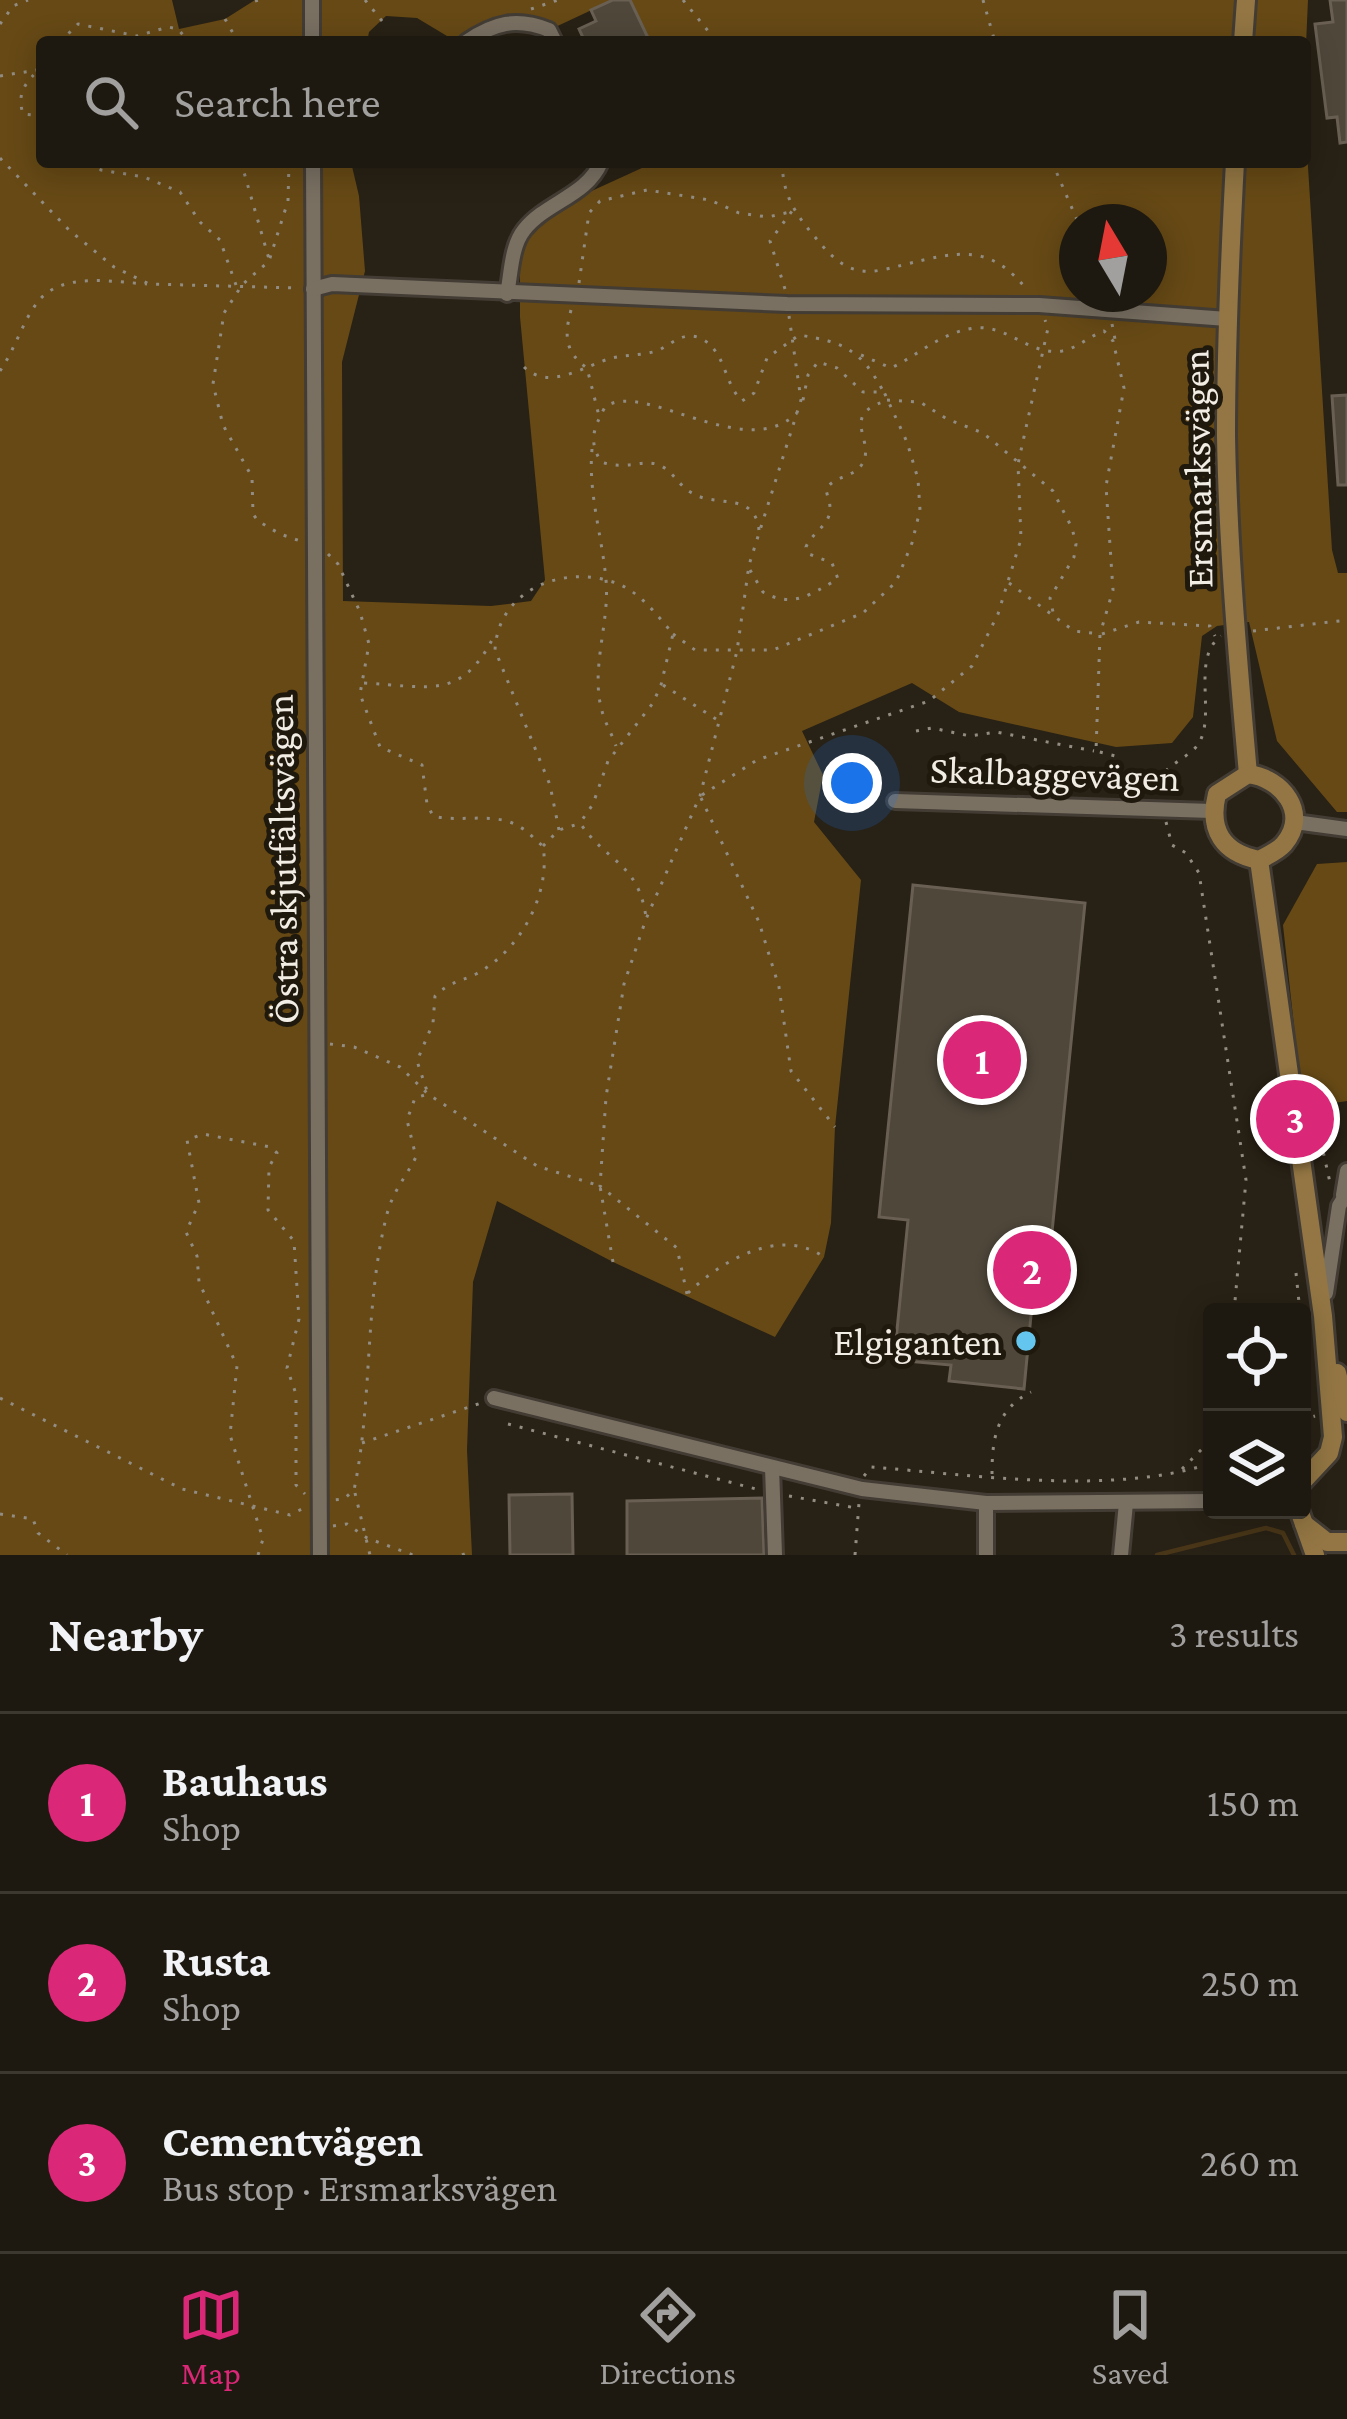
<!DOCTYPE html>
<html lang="en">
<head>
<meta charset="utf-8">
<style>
  body { margin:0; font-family:"Crimson Pro",serif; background:#2b261e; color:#f1f3f6 }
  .controls { position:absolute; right:36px; bottom:36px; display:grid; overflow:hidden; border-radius:12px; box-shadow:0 6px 30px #0003 }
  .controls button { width:108px; height:108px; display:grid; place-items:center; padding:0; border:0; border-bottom:3px solid #3c3830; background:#1e1910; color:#f1f3f6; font:60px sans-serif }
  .compass { position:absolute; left:1059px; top:204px; width:108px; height:108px; border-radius:50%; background:#1e1910; box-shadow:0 6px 30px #0003; rotate:350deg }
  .you { position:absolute; left:852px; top:783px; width:42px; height:42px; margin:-30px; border:9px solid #fff; border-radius:50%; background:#1a73e8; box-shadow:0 0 0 18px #1a73e833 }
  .badge { display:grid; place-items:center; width:78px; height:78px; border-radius:50%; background:#db2777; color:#fff; font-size:39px; font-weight:700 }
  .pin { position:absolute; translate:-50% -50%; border:6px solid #fff; box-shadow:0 3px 12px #0006 }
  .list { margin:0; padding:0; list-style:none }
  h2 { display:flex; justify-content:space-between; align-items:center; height:156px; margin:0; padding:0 48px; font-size:51px }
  h2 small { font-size:39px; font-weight:400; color:#a1a09f }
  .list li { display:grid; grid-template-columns:78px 1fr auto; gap:36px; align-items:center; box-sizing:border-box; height:180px; padding:0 48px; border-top:3px solid #3c3830 }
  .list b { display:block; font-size:45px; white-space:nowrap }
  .list p { margin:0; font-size:39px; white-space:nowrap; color:#a1a09f }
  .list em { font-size:39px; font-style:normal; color:#a1a09f }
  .icon { flex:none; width:66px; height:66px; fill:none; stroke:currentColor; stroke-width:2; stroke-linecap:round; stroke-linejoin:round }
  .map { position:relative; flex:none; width:1347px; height:1555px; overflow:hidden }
  .search { position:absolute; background:#1e1910; box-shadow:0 6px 30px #0003; left:36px; right:36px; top:36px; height:132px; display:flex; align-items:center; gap:30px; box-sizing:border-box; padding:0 42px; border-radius:12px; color:#a1a09f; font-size:45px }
  .sheet { height:696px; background:#1e1910 }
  nav { display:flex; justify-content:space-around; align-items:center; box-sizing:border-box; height:168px; border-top:3px solid #3c3830; background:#1e1910; font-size:33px; color:#a1a09f }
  nav a { display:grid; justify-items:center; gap:6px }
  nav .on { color:#db2777 }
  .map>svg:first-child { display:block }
  .forest { fill:#664915; fill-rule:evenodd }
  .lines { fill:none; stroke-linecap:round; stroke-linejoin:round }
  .stream { stroke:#493618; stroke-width:4.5 }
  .building { fill:#4f473a; stroke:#696053; stroke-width:3 }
  .minor-casing { stroke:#423c34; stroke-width:20 }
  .major-casing { stroke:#423c34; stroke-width:24 }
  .path { stroke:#928c82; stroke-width:3; stroke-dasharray:3 9; stroke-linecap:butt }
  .minor { stroke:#797062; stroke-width:14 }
  .major { stroke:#937643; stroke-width:18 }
  .poi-dot { fill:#64c5ee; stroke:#1f180c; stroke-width:4.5 }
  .labels { text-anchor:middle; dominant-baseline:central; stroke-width:10; stroke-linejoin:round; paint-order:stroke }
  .street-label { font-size:39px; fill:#f1ece4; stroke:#1f180c }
  .poi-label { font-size:39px; fill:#f1ece4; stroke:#1f180c; text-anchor:end }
</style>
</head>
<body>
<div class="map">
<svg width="1347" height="1555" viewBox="0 0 1347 1555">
  <rect width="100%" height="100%" fill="#282115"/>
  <g class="forest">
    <path d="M0 0H172L179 29 225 19 255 0H613L549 30 531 23 466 42H457L417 18 386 16 369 32 367 42H42V162H351L359 196 365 271 342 362 343 601 491 606 531 601 545 580 520 317V249L541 225 585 194 655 162H1305V119L1332 550 1338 573H1347V812H1337L1277 741 1249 622 1217 626 1202 636 1193 717 1172 743 1116 747 959 712 912 683 802 731 823 775 814 822 861 880 835 1127 831 1223 824 1257 775 1337 613 1262 497 1201 473 1282 467 1450 472 1555H0ZM1077 222H1149V294H1077Z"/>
    <path d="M630 0H1308L1305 67V42H650Z"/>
    <path d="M1347 862V1101L1303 1108 1283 925 1317 864Z"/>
  </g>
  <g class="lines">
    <path class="stream" d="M1157 1555 1266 1528 1283 1533 1294 1555"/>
  </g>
  <g class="building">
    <path d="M613 0H630L650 42H585L579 29 596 21 591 10Z"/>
    <path d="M1330 0H1347V142L1340 143 1337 117 1327 118 1315 24 1333 22Z"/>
    <path d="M1347 395V485H1338L1332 396Z"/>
    <path d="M913 885 1085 903 1052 1232 1039 1231 1024 1389 949 1381 951 1365 894 1360 908 1220 879 1217Z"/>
    <path d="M572 1494 573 1555H510L509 1495Z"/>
    <path d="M762 1498 764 1555H627V1501Z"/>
  </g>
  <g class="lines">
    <defs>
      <g id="minor">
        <path d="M312 0V42"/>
        <path d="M466 42C494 23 516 17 549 30L555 42"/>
        <path d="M313 162 320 1555"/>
        <path d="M313 289 332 284 787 304 1039 305 1227 319"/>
        <path d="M507 294C511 275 511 246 524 230 546 202 587 196 601 162"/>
        <path d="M895 801 1212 811"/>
        <path d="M1295 822 1347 829"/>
        <path d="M1343 1195 1347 1171"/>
        <path d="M1326 1293 1339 1206 1347 1193"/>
        <path d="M494 1398 862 1489 986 1503"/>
        <path d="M772 1467 775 1555"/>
        <path d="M986 1555V1503L1212 1501"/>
        <path d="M1121 1555 1126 1503"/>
      </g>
      <g id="major">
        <path d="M1243 42 1246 0"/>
        <path d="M1235 162C1230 254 1226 345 1226 436 1228 549 1238 662 1248 774"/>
        <path d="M1248 774C1282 778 1310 813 1284 844 1278 851 1267 856 1259 860 1223 853 1208 830 1217 794Z"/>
        <path d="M1259 860 1323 1316 1333 1437 1329 1453 1302 1482"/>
        <path d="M1337 1373 1347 1412"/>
        <path d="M1299 1510 1315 1555"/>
        <path d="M1304 1524 1327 1542H1347"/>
      </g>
    </defs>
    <use href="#minor" class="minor-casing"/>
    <use href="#major" class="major-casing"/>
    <g class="path">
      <path d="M365 0 387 27"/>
      <path d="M683 0 717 42"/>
      <path d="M983 0 995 42"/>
      <path d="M255 1 259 0"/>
      <path d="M531 9 558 0"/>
      <path d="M225 19 238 42"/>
      <path d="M0 24 13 6 28 0"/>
      <path d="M60 42 78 24 137 36 168 27 178 29 189 42"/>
      <path d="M42 66C27 82 16 91 23 114L42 116"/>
      <path d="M0 76 37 70"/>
      <path d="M42 133V146"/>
      <path d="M0 158 69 230 114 267 149 284 298 288"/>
      <path d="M90 162 101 170 144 177 180 192 200 222 220 240 236 285"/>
      <path d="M241 162 269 259"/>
      <path d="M289 162 288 201 269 261 242 285 224 313 213 384 223 425 252 477 253 514 258 521 280 534 303 542"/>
      <path d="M782 162C783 195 794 212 814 236 826 250 839 266 857 270 873 274 889 268 903 265 959 251 990 243 1028 291"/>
      <path d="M1052 162 1078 222"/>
      <path d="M579 283 589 213 600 201 647 190 710 200 739 213 768 217 790 212"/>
      <path d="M785 289 770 241 792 211"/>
      <path d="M571 310C564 336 565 352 587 368L599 416"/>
      <path d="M1112 324 1116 344"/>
      <path d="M861 355 891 368C920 354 940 333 974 328 1007 324 1030 356 1062 351 1078 348 1089 336 1104 331L1113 341 1124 388 1106 486 1113 590 1100 634"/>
      <path d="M524 367C550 392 585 365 612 358 628 354 644 356 659 350 673 343 685 330 702 339 726 352 724 384 742 401L754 393 767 358 799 335C844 342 861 350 883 391"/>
      <path d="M0 371C15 349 23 321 37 303 60 271 113 282 147 284"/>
      <path d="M887 400 920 402 947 419 983 433 1053 491 1072 528 1076 544 1074 557 1050 598 1053 612"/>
      <path d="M592 449C588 493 602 535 606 580 610 622 590 669 602 711 605 723 612 734 616 746"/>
      <path d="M759 530C755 491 715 508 692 493 677 485 673 469 656 464 641 460 626 470 601 462 588 440 594 428 605 407 643 379 745 464 797 413"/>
      <path d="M328 554 338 564 360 612 369 644 360 694 380 747 422 765 427 804 433 816C460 823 495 811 520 827 529 832 535 840 543 846 551 894 520 951 476 974 460 982 449 982 435 996L433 1023 417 1061 428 1094 415 1098 407 1120 416 1157C406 1177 393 1191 387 1214 364 1304 373 1399 354 1490L344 1499 332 1500"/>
      <path d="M750 570 763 592C793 609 811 594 838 579L832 563 809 554 806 547C811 533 831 525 830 508 830 501 827 496 826 489 835 476 850 478 860 467 880 443 836 416 886 401"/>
      <path d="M1009 583 1074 631 1100 634 1096 751 1115 756"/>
      <path d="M1253 631 1347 620"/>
      <path d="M673 634 695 650H773L863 613 896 582 912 543 920 510 918 479 907 442 884 392H863L837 368 818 362 808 375 802 405"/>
      <path d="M1102 634 1139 622 1210 626 1215 636"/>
      <path d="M364 683C429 686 462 702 495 634"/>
      <path d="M663 685 719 721"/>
      <path d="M916 731 932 728 970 736 996 732 1094 751"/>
      <path d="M702 795 757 760 929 701 972 666 998 614 1021 539 1018 464 1048 328 1045 320"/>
      <path d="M1165 795 1166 771C1177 759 1195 754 1201 739 1214 709 1192 657 1221 636"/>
      <path d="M701 798 759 922 779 987 791 1071 835 1127"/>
      <path d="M1166 822 1172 845 1186 853 1199 873 1246 1180 1234 1312"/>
      <path d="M559 830 550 785 495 650C498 589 564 564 616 583 640 592 657 615 673 634L661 685 653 703 608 761 593 804 580 823C607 863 638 862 646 917"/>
      <path d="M543 846 559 830 578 824"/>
      <path d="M330 1044 354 1047 400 1067 428 1094 537 1166 600 1186 613 1262"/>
      <path d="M1313 1106 1331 1187"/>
      <path d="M1296 1273 1300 1312"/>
      <path d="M688 1293C721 1261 780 1226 824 1257"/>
      <path d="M687 1294 677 1248 600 1186 606 1097 624 984 646 919 700 796 737 651 749 565 801 400 789 316"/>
      <path d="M0 1398 182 1489 290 1515 308 1506"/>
      <path d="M1302 1420 1315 1416"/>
      <path d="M508 1424 756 1489"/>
      <path d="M362 1443 484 1402"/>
      <path d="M1182 1469 1205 1446 1212 1421"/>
      <path d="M992 1474C992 1440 996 1409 1031 1392"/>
      <path d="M864 1476 871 1467C975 1475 1113 1496 1212 1463"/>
      <path d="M355 1493 370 1555"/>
      <path d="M789 1496 856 1508"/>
      <path d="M0 1514 33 1519 38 1533 67 1555"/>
      <path d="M333 1526 347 1524 367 1538 413 1555"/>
      <path d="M258 1555 263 1539 230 1435 237 1366 199 1282 197 1256 186 1232 199 1203 187 1140 203 1134 270 1147 277 1153 269 1167 268 1210 294 1241 299 1319 287 1368 296 1394V1485L305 1494"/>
      <path d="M462 1555 472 1551"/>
      <path d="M855 1555 859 1503"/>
    </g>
    <use href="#minor" class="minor"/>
    <use href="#major" class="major"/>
  </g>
  <circle class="poi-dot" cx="1026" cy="1341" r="12"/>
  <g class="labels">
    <g class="street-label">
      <text transform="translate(1197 469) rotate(-91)">Ersmarksvägen</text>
      <text transform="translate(1055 773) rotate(2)">Skalbaggevägen</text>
      <text transform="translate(282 859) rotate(-91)">Östra skjutfältsvägen</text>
    </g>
    <g class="poi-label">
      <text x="1002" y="1341">Elgiganten</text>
    </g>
  </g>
</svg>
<div class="controls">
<button><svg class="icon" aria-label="locate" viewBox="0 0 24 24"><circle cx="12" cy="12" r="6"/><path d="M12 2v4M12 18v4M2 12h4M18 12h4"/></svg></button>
<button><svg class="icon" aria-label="layers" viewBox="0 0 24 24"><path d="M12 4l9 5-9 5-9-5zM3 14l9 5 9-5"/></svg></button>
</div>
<svg class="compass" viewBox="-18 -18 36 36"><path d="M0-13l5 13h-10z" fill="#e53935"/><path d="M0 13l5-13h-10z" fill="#a1a09f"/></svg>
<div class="you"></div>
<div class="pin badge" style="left:982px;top:1060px">1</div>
<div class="pin badge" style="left:1032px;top:1270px">2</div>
<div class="pin badge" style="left:1295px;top:1119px">3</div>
<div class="search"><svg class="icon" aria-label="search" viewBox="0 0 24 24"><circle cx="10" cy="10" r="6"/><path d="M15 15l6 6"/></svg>Search here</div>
</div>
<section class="sheet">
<h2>Nearby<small>3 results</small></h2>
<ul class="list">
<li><span class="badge">1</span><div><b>Bauhaus</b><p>Shop</p></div><em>150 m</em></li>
<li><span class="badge">2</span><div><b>Rusta</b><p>Shop</p></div><em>250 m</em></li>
<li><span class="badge">3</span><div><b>Cementvägen</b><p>Bus stop · Ersmarksvägen</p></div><em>260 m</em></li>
</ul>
</section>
<nav>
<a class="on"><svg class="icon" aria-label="map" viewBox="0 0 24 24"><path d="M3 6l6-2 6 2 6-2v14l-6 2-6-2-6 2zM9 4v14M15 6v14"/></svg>Map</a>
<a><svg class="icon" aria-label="directions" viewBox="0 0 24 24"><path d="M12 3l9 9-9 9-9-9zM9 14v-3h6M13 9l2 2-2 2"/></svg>Directions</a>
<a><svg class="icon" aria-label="saved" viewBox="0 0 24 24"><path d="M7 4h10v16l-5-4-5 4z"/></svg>Saved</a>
</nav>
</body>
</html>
